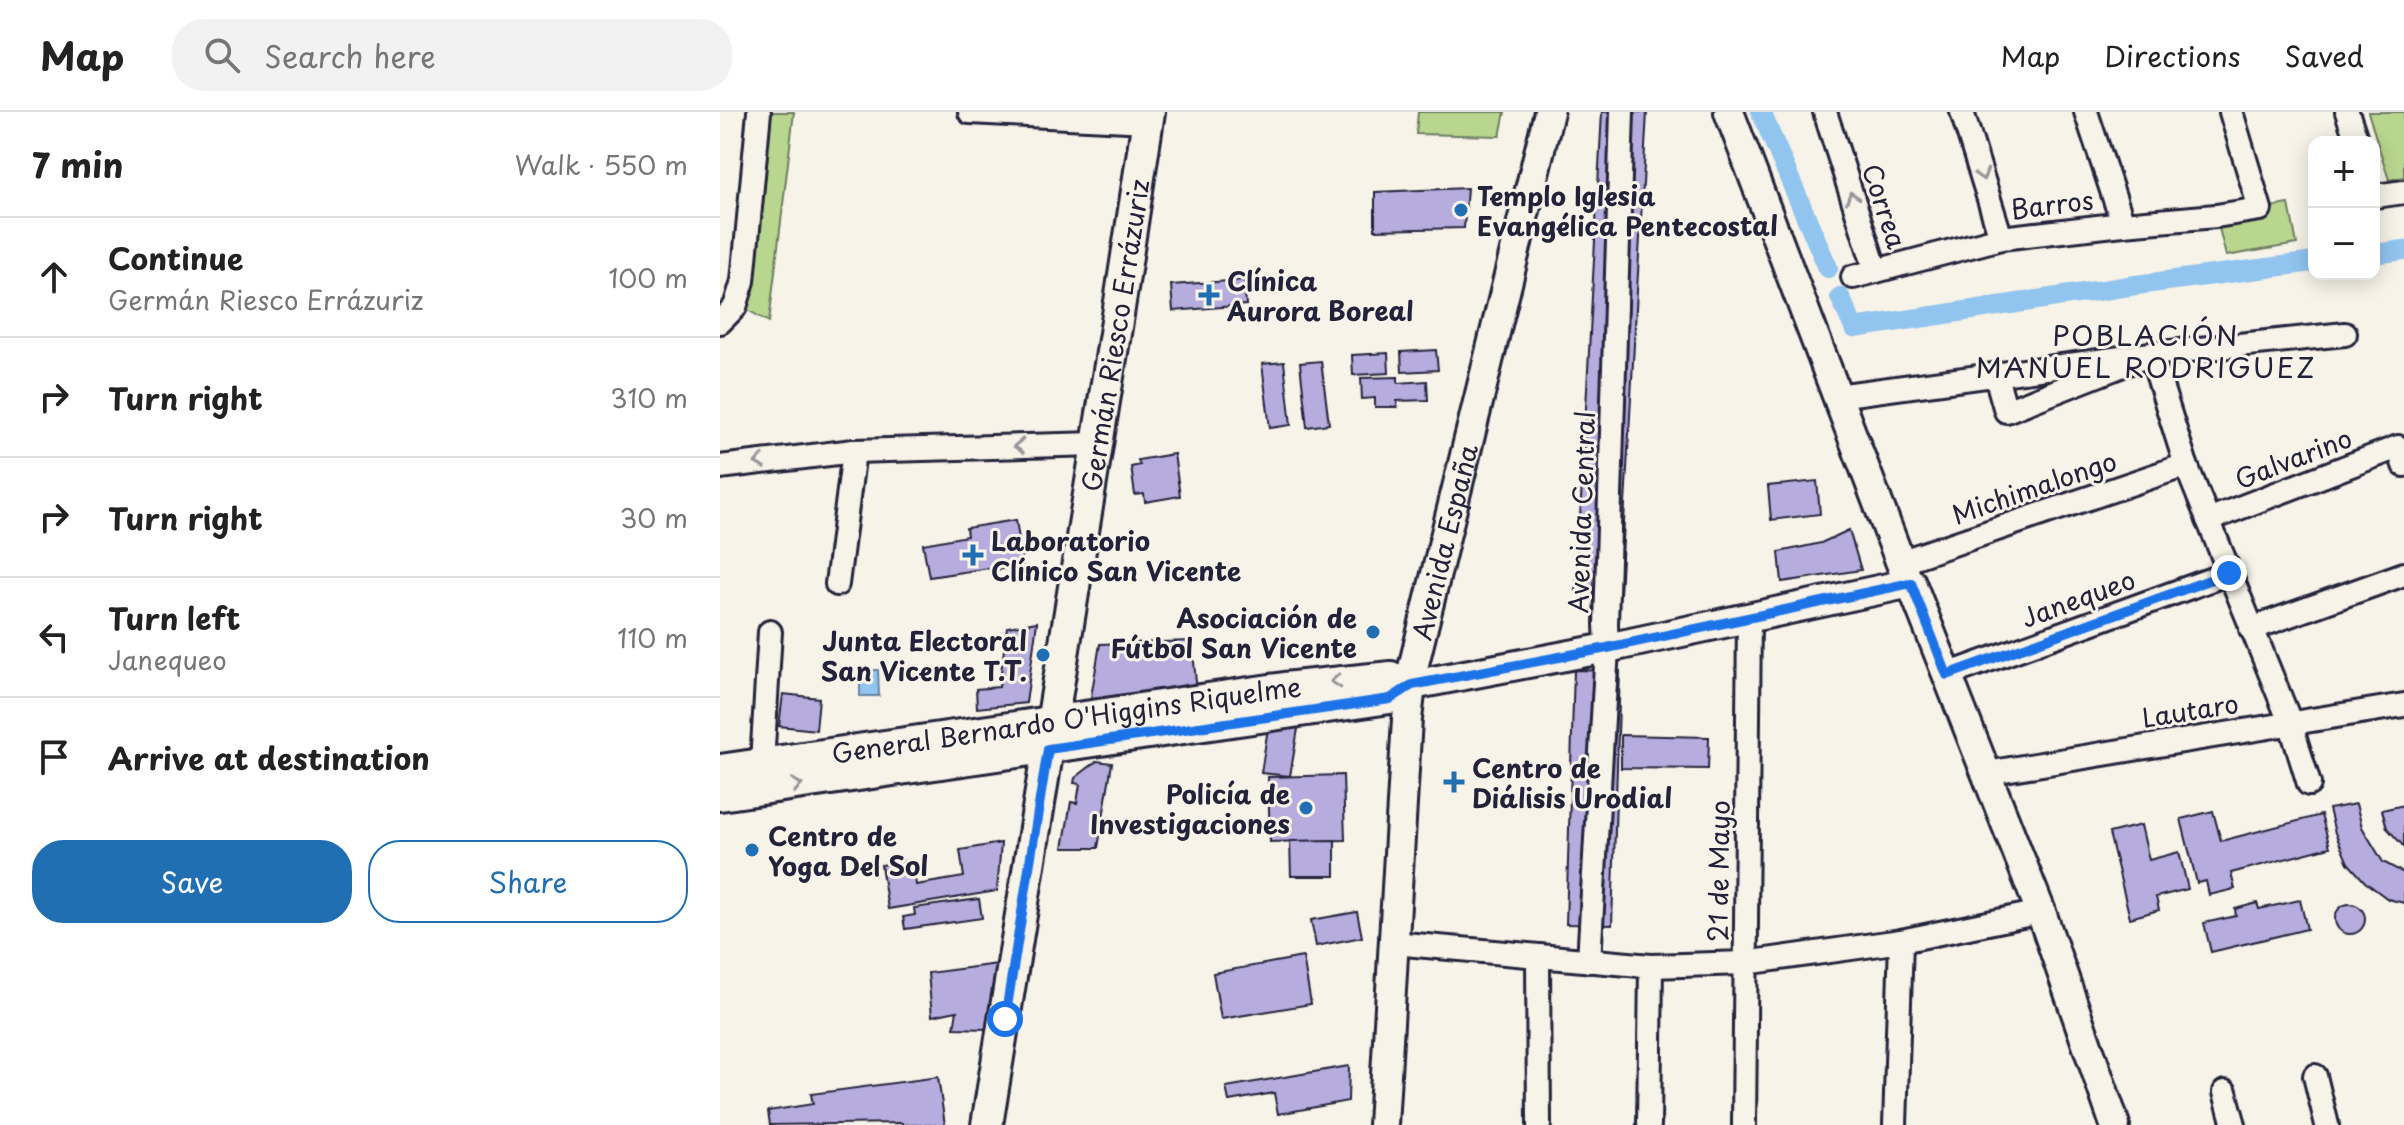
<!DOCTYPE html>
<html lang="en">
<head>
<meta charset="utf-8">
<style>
  body { margin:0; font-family:"Playpen Sans",sans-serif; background:#f2f2f2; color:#222 }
  .controls { position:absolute; right:24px; top:24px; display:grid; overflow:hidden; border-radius:16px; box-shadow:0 4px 20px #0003 }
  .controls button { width:72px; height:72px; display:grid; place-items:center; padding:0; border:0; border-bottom:2px solid #e0e0e0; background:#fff; color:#222; font:40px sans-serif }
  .stop { position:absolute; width:24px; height:24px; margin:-18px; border:6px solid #1a73e8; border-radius:50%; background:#fff }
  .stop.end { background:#1a73e8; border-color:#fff; box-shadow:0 2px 8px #0008 }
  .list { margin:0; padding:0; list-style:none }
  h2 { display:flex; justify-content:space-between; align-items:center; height:104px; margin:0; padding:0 32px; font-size:34px }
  h2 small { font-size:26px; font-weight:400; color:#767676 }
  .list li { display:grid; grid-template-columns:52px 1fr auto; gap:24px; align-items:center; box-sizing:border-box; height:120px; padding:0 32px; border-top:2px solid #e0e0e0 }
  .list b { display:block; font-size:30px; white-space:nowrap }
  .list p { margin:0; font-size:26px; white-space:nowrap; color:#767676 }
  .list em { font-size:26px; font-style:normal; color:#767676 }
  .actions { display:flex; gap:16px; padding:24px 32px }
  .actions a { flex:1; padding:18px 0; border:2px solid #1f6fb2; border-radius:32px; text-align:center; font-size:28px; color:#1f6fb2 }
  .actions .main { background:#1f6fb2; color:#fff }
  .icon { flex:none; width:44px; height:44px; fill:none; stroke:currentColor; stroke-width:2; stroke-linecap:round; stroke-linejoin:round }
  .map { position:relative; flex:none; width:1684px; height:1013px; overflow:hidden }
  header { display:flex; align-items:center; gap:48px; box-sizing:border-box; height:112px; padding:0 40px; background:#fff; border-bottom:2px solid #e0e0e0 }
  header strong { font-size:38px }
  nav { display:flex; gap:44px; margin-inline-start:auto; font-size:28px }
  .search { width:560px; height:72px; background:#f2f2f2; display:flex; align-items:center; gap:20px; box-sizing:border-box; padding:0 28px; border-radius:32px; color:#767676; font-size:30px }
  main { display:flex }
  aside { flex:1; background:#fff }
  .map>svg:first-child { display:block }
  .green { fill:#b8d68e; stroke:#6d7c64; stroke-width:2 }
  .water { fill:#91c4ee; stroke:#6583a6; stroke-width:2 }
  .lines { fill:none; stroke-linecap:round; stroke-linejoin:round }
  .canal { stroke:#91c4ee; stroke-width:20 }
  .building { fill:#b6adde; stroke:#22223b; stroke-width:2 }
  .minor-casing { stroke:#22223b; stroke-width:28 }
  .tertiary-casing { stroke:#22223b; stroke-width:34 }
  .secondary-casing { stroke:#22223b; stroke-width:36 }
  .minor { stroke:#f7f3e8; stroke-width:22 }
  .tertiary { stroke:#f7f3e8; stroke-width:28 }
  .secondary { stroke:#f7f3e8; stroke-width:30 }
  .oneway { stroke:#97959a }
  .route { stroke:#1a73e8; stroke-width:10 }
  .poi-dot { fill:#1f6fb2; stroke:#f7f3e8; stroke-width:3 }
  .labels { text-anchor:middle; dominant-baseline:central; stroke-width:6; stroke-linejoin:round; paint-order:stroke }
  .poi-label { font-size:26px; font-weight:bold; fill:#22223b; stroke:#f7f3e8; text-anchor:start }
  .street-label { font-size:26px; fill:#22223b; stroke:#f7f3e8 }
  .neighbourhood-label { font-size:28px; letter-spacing:2px; fill:#22223b; stroke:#f7f3e8 }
</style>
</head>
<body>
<header>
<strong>Map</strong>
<div class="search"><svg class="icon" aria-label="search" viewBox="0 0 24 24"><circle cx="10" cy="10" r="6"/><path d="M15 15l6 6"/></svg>Search here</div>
<nav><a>Map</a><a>Directions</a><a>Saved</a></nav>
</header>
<main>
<aside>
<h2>7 min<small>Walk · 550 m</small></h2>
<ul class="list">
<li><svg class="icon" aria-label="ahead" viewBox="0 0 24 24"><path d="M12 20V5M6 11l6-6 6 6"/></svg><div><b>Continue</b><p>Germán Riesco Errázuriz</p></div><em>100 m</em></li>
<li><svg class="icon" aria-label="right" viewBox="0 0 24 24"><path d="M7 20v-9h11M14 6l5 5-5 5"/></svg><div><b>Turn right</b></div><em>310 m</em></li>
<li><svg class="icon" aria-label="right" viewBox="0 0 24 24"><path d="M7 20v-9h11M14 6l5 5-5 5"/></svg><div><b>Turn right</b></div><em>30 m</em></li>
<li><svg class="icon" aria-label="left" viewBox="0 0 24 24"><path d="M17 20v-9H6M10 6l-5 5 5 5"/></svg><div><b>Turn left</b><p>Janequeo</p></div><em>110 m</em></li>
<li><svg class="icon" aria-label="arrive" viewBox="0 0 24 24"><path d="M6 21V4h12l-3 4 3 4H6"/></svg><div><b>Arrive at destination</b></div></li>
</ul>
<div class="actions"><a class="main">Save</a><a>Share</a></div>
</aside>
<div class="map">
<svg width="1684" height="1013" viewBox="0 0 1684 1013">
  <rect width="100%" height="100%" fill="#f7f3e8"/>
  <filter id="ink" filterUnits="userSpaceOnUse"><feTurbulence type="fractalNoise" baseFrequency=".0125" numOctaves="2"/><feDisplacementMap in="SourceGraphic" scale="16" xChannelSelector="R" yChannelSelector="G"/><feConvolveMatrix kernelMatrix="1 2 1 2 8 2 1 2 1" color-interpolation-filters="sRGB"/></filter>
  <g filter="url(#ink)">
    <g class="green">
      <path d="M46 0H74L49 210 26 197 37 106Z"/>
      <path d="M698 0H785L780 24 696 22Z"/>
      <path d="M1648 0H1684V65L1669 68Z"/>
      <path d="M1569 92 1577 132 1506 144 1496 104Z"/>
    </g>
    <path class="water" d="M140 558H158L159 584H140Z"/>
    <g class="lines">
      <g class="canal">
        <path d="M1041 0 1108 156"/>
        <path d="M1654 142 1684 138"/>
        <path d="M1120 185 1134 216 1416 173 1594 150"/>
      </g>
    </g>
    <g class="building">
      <path d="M882 0H927L900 482 856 479Z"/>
      <path d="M747 76 744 116 655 118V80Z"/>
      <path d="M524 168 526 193 453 199 451 173Z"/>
      <path d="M716 238 718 258 682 260 681 240Z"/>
      <path d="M668 241 669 261 633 263 632 243Z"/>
      <path d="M601 249 609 312 587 315 580 251Z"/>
      <path d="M564 250 571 313 550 316 542 252Z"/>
      <path d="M678 265V271L707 269 708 288 677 289V295H655V286L642 287 641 266Z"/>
      <path d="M454 342 460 384 425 390 424 382 415 383 411 355 420 353 418 348Z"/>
      <path d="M1097 369 1100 402 1051 408 1048 374Z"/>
      <path d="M296 408 303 454 270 459 269 456 209 465 203 432 247 424 246 416Z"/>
      <path d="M1129 418 1141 458 1062 470 1059 440 1101 431Z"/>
      <path d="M317 510 306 591 257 596 256 577 279 575 287 515Z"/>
      <path d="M472 529 477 581 379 594 371 585 380 532Z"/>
      <path d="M854 558 900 559 892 813 846 812Z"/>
      <path d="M63 582 99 586 96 618 59 614Z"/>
      <path d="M579 611 570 664 541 661 548 616Z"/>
      <path d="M901 623 989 625 988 657 901 656Z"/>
      <path d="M377 649 392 651 378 736H343L351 690 357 691 360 672 354 671 355 666Z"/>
      <path d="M623 663 625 728 550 730 548 665Z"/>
      <path d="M1636 692 1642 715 1663 750 1684 761V791L1668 787 1645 770 1628 751 1615 721 1609 697Z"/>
      <path d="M1684 693V735L1667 716 1662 698Z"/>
      <path d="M1493 699 1501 729 1601 703 1610 735 1511 761 1515 777 1489 783 1486 769 1477 771 1461 707Z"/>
      <path d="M1421 713 1429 748 1459 740 1468 777 1436 785 1439 798 1410 806 1389 721Z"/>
      <path d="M615 728V764H571L570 729Z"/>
      <path d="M281 731 277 779 168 797 161 753 192 748 196 773 244 765 240 738Z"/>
      <path d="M259 787 262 806 185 817 183 805 195 803 194 796Z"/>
      <path d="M1580 788 1587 817 1491 840 1484 811 1516 804 1515 797 1537 791 1539 797Z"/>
      <circle cx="1630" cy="807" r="15"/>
      <path d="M637 800 642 825 596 834 591 808Z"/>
      <path d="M583 845 591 892 501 907 493 861Z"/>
      <path d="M278 852 267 917 234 916 237 899 212 904 208 861Z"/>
      <path d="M629 954 628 989 558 1002 554 981 509 989 506 975Z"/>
      <path d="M218 965 225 1013H182V1011L50 1013 48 999 93 992 91 982Z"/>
    </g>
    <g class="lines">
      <defs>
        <g id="minor">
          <path d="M250 0 428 9"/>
          <path d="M1105 0 1156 159"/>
          <path d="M1242 0 1281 126"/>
          <path d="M1366 0 1403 112"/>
          <path d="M1627 0 1637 30"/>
          <path d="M1654 82 1655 84 1684 80"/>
          <path d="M1133 165 1281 126 1403 112 1496 104 1540 97 1511 0"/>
          <path d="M0 210 15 195 23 169 39 0"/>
          <path d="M1276 264 1286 299 1431 242 1466 353 1570 610 1589 672"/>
          <path d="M1117 284 1431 242 1625 222"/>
          <path d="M0 355 134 339 377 332"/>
          <path d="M1488 408 1678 335 1684 353"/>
          <path d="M1180 450 1466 353"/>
          <path d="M117 472 134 339"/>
          <path d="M1531 517 1684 462"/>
          <path d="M1227 563 1509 461"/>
          <path d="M42 651 50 520"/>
          <path d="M1266 661 1684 593"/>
          <path d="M673 831 931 854 1025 851 1181 829 1321 800"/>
          <path d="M818 844 819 1013"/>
          <path d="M869 849 887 536 886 512 902 0"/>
          <path d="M1595 964 1607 1013"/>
          <path d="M1505 980 1514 1013"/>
          <path d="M929 1013 931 854"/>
          <path d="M1024 1013 1029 506"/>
          <path d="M1175 1013 1181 829"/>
        </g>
        <g id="tertiary">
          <path d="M1009 0 1188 470 1191 471 1321 800 1395 1013"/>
          <path id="s1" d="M0 657 564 575 671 564 692 573"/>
          <path d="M0 684 670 587 692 573 887 536 1191 471"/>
          <path id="s2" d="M663 1013 687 607 693 556 829 0"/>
        </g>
        <g id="secondary">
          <path id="s3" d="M267 1013 398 203 429 0"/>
        </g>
      </defs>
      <use href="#minor" class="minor-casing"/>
      <use href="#tertiary" class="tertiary-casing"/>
      <use href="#secondary" class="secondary-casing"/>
      <use href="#minor" class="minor"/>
      <use href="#tertiary" class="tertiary"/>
      <use href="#secondary" class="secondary"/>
    </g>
    <defs><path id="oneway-chevron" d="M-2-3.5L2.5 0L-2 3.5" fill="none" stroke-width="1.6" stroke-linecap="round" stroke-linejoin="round" transform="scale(2)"/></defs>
    <g class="oneway">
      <use href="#oneway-chevron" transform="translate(1262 63) rotate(73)"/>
      <use href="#oneway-chevron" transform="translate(1132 85) rotate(-108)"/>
      <use href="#oneway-chevron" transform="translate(299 334) rotate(178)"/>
      <use href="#oneway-chevron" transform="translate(40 350) rotate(173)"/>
      <use href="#oneway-chevron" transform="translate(616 569) rotate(174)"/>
      <use href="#oneway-chevron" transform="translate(77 673) rotate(-8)"/>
    </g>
  </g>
  <g class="lines" filter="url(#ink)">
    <path class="route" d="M285 907 328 637 670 587 692 573 887 536 1191 471 1227 563 1509 461"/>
  </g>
  <g class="poi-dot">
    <circle cx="741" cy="98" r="8"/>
    <path d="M485 171h8v8h8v8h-8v8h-8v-8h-8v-8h8z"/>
    <path d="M249 431h8v8h8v8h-8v8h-8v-8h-8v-8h8z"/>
    <circle cx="653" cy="520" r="8"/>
    <circle cx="323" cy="543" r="8"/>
    <path d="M730 658h8v8h8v8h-8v8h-8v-8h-8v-8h8z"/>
    <circle cx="586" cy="696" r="8"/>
    <circle cx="32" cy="738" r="8"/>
  </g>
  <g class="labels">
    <g class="poi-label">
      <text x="757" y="83">Templo Iglesia<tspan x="757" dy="30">Evangélica Pentecostal</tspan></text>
      <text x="507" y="168">Clínica<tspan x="507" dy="30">Aurora Boreal</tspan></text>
      <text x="271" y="428">Laboratorio<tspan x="271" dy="30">Clínico San Vicente</tspan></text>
      <text x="637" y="505" text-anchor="end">Asociación de<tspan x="637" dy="30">Fútbol San Vicente</tspan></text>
      <text x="307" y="528" text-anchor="end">Junta Electoral<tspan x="307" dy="30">San Vicente T.T.</tspan></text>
      <text x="752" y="655">Centro de<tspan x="752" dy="30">Diálisis Urodial</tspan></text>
      <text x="570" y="681" text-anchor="end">Policía de<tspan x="570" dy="30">Investigaciones</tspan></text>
      <text x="48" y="723">Centro de<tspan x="48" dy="30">Yoga Del Sol</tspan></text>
    </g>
    <g class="street-label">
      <text transform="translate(1332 92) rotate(-7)">Barros</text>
      <text transform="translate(1165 94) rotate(72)">Correa</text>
      <text stroke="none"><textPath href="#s3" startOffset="800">Germán Riesco Errázuriz</textPath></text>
      <text transform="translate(1573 346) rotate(-21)">Galvarino</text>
      <text transform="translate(1314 375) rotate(-19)">Michimalongo</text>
      <text transform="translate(861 400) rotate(-88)">Avenida Central</text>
      <text stroke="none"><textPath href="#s2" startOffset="588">Avenida España</textPath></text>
      <text transform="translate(1358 486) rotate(-20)">Janequeo</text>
      <text transform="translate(1470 598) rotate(-9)">Lautaro</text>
      <text stroke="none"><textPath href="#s1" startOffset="350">General Bernardo O'Higgins Riquelme</textPath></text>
      <text transform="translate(998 759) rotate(-89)">21 de Mayo</text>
    </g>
    <g class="neighbourhood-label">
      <text x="1426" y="222">POBLACIÓN<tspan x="1426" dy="32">MANUEL RODRIGUEZ</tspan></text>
    </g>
  </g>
</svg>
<div class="controls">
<button>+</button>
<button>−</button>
</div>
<div class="stop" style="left:285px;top:907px"></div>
<div class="stop end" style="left:1509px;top:461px"></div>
</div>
</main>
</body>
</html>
